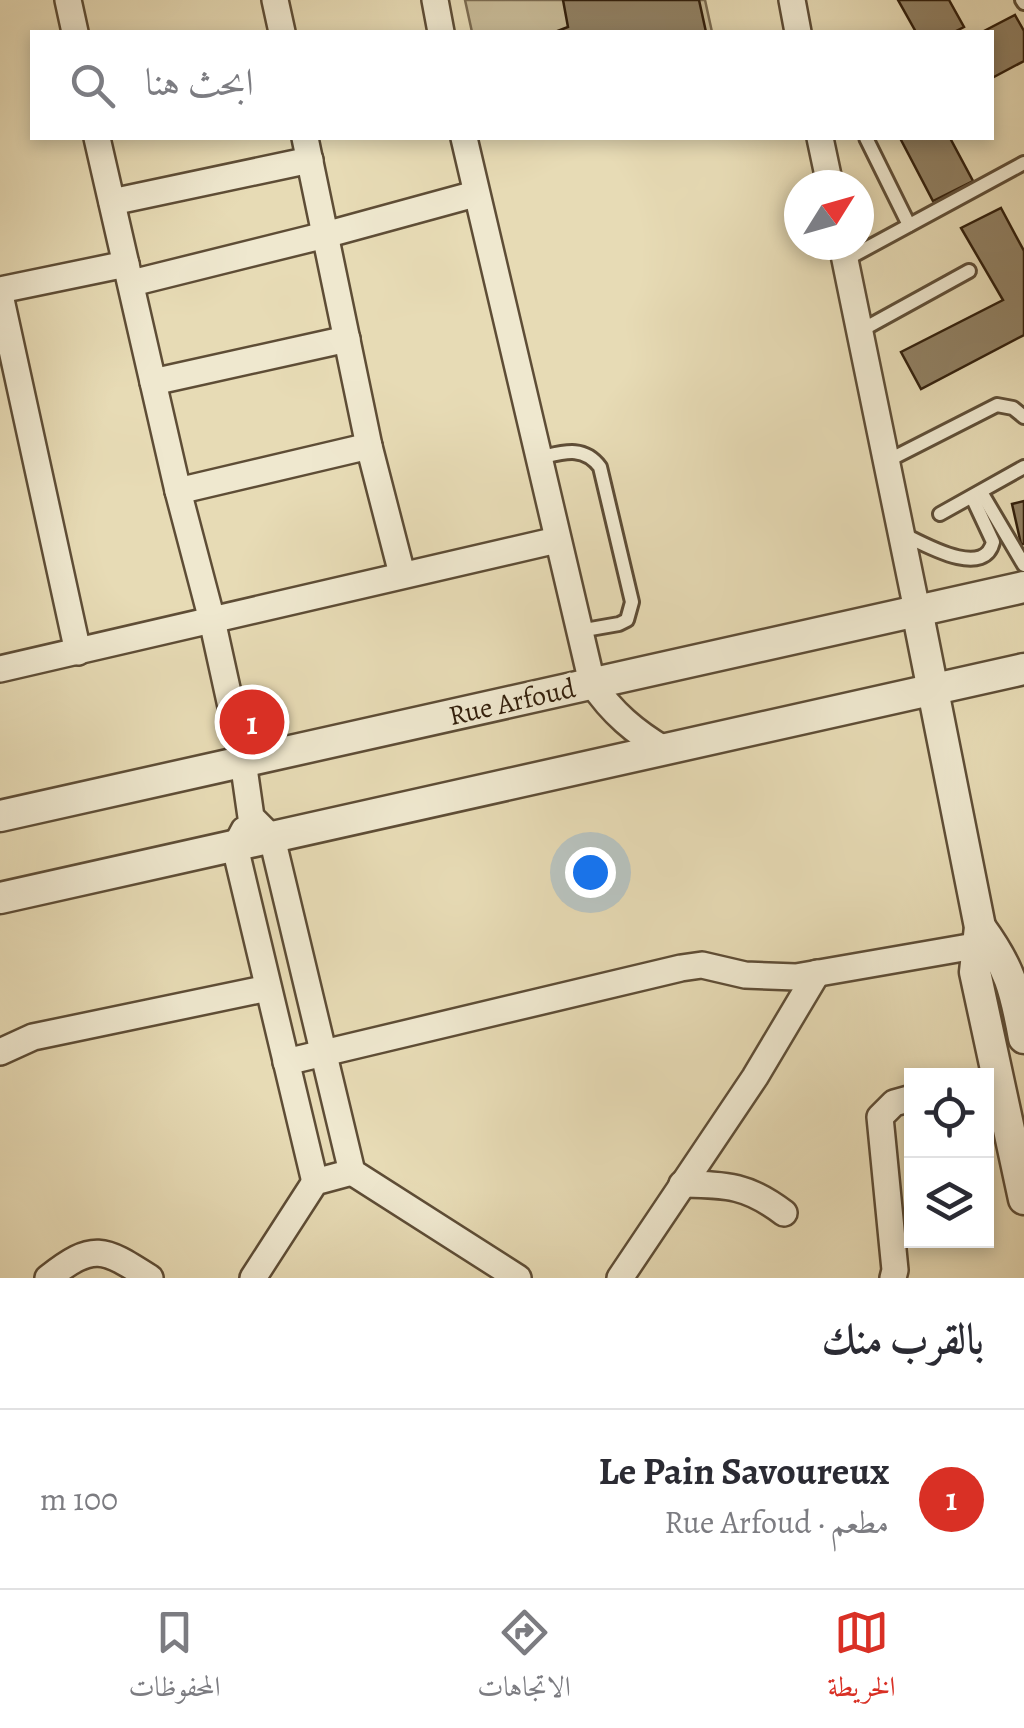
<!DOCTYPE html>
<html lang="ar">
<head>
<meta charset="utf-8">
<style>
  body { margin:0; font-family:Alegreya,Amiri,serif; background:#f2f2f3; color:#2b2b33; direction:rtl }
  .controls { position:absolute; right:30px; bottom:30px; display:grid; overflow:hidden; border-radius:0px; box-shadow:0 5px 15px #0003 }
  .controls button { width:90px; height:90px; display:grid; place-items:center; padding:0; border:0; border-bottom:2px solid #e1e1e2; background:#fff; color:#2b2b33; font:50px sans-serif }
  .compass { position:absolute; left:784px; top:170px; width:90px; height:90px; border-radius:50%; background:#fff; box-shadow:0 5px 15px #0003; rotate:53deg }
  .you { position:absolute; left:590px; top:872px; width:35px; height:35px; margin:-25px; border:8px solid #fff; border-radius:50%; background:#1a73e8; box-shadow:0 0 0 15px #1a73e833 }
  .badge { display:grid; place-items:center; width:65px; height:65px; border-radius:50%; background:#d93025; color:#fff; font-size:32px; font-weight:700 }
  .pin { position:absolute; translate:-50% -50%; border:5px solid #fff; box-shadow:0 2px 10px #0006 }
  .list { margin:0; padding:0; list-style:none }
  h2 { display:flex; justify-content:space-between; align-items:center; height:130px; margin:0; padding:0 40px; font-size:42px }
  h2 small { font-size:32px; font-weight:400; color:#7c7c81 }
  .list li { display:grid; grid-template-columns:65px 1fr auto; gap:30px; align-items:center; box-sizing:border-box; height:180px; padding:0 40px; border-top:2px solid #e1e1e2 }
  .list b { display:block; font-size:38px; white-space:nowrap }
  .list p { margin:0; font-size:32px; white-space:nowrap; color:#7c7c81 }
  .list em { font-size:32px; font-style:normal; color:#7c7c81 }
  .icon { flex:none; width:55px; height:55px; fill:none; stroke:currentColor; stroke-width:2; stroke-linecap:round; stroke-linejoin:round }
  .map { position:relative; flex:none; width:1024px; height:1278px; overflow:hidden; direction:ltr }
  .search { position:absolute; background:#fff; box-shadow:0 5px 15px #0003; left:30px; right:30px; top:30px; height:110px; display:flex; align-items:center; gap:25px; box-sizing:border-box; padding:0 35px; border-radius:0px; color:#7c7c81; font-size:38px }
  .sheet { height:310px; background:#fff }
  nav { display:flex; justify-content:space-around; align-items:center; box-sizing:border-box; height:140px; border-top:2px solid #e1e1e2; background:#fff; font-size:28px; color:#7c7c81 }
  nav a { display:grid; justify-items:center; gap:5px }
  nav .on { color:#d93025 }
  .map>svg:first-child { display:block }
  .green { fill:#c8bb98; stroke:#7c6c52; stroke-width:2.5 }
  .building { fill:#908063; stroke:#311e0b; stroke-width:2.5 }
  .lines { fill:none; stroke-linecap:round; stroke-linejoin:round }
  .service-casing { stroke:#5e4d36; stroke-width:18 }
  .minor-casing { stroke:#5e4d36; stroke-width:30 }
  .tertiary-casing { stroke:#5e4d36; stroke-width:35 }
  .service { stroke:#efe8cf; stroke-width:12 }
  .minor { stroke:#efe8cf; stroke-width:25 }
  .tertiary { stroke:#efe8cf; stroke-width:30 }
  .labels { text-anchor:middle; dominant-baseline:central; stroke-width:8; stroke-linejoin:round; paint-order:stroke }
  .street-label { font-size:28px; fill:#311e0b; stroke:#efe8cf }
</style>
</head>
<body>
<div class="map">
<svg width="1024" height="1278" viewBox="0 0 1024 1278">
  <rect width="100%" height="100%" fill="#e7dbb5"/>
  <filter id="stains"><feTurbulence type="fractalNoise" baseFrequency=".002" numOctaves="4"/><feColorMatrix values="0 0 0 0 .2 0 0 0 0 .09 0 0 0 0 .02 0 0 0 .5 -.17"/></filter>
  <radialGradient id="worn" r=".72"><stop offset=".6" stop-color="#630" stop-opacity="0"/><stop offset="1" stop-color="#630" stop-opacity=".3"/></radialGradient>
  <path class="green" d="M465 0H705L712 32H472Z"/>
  <g class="building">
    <path d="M563 0H699L706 32H555L568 27Z"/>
    <path d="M898 0H949L964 27 954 32H916Z"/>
    <path d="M1015 15 1024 31V61L992 78V32H982Z"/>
    <path d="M900 138H950L973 181 933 201Z"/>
    <path d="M1001 208 1024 251V335L921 389 901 352 1003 300 961 228Z"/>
    <path d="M1024 501V544H1021L1012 504Z"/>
  </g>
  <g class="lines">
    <defs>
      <g id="service">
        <path d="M1022 0 1024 3"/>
        <path d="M866 138 909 225"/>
        <path d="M845 260 1024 163"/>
        <path d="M860 331 969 271"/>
        <path d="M538 458C561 453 583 444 600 467L632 602 627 620 619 624 579 631"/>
        <path d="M887 461 997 405 1013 408 1024 417"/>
        <path d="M981 492 1024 565"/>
        <path d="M940 514 1024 467"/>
        <path d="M901 533C922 543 984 580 993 542L972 497"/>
      </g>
      <g id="minor">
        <path d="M68 0 75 32"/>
        <path d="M275 0 282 32"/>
        <path d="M435 0 441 32"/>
        <path d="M792 0 798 32"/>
        <path d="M97 138 178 491 212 620 243 761 251 817 272 838 352 1172 518 1278"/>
        <path d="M305 138 369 446 402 574"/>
        <path d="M464 138 592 683C612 713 635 732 665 750"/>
        <path d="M820 138 830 185"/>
        <path d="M112 202 310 160"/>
        <path d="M842 245 917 610"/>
        <path d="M132 283 325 235 475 194"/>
        <path d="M0 290 126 264"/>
        <path d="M0 295 78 652"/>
        <path d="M153 382 347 339"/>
        <path d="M178 491 369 446"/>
        <path d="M0 669 557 540"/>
        <path d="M244 830 235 847 315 1182"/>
        <path d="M0 1052 33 1037 268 988"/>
        <path d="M286 1062 681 968 702 965 745 975 796 977 992 943"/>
        <path d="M682 1184C728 1185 747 1185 784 1213"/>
        <path d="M48 1278C94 1242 103 1248 150 1278"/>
        <path d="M253 1278 315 1182 352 1172"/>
        <path d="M620 1278 755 1077 817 973"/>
        <path d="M893 1278 895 1270 880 1117 894 1103 912 1098"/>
      </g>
      <g id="tertiary">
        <path d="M917 610 980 927 975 972 1024 1199"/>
        <path d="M0 816 1024 587"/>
        <path d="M0 898 1024 669"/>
        <path d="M980 927C1010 968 1015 989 1024 1038"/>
      </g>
    </defs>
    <use href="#service" class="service-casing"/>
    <use href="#minor" class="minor-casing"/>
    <use href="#tertiary" class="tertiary-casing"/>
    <use href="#service" class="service"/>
    <use href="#minor" class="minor"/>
    <use href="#tertiary" class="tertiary"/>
  </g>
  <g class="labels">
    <g class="street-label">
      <text transform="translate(512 702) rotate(-13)">Rue Arfoud</text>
    </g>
  </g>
  <rect width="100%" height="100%" filter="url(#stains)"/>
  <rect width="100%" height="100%" fill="url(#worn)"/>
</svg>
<div class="controls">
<button><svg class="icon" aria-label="locate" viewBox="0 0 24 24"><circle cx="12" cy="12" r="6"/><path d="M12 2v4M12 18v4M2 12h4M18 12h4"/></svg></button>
<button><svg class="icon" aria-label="layers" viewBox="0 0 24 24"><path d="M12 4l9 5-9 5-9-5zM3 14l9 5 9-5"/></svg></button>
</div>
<svg class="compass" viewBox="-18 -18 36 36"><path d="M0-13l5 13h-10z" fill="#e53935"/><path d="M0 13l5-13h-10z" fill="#7c7c81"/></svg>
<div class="you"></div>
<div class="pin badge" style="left:252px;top:722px">1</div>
<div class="search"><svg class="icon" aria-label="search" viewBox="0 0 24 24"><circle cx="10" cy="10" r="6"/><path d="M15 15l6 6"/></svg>ابحث هنا</div>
</div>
<section class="sheet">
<h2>بالقرب منك<small></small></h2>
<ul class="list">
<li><span class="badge">1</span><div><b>Le Pain Savoureux</b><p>مطعم · Rue Arfoud</p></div><em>100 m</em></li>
</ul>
</section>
<nav>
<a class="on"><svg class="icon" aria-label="map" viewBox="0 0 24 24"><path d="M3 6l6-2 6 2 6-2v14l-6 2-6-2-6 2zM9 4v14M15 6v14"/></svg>الخريطة</a>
<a><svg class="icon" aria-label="directions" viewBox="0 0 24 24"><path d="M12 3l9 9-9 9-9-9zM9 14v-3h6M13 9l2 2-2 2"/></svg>الاتجاهات</a>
<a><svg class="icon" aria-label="saved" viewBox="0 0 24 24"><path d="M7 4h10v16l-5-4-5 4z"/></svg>المحفوظات</a>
</nav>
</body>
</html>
